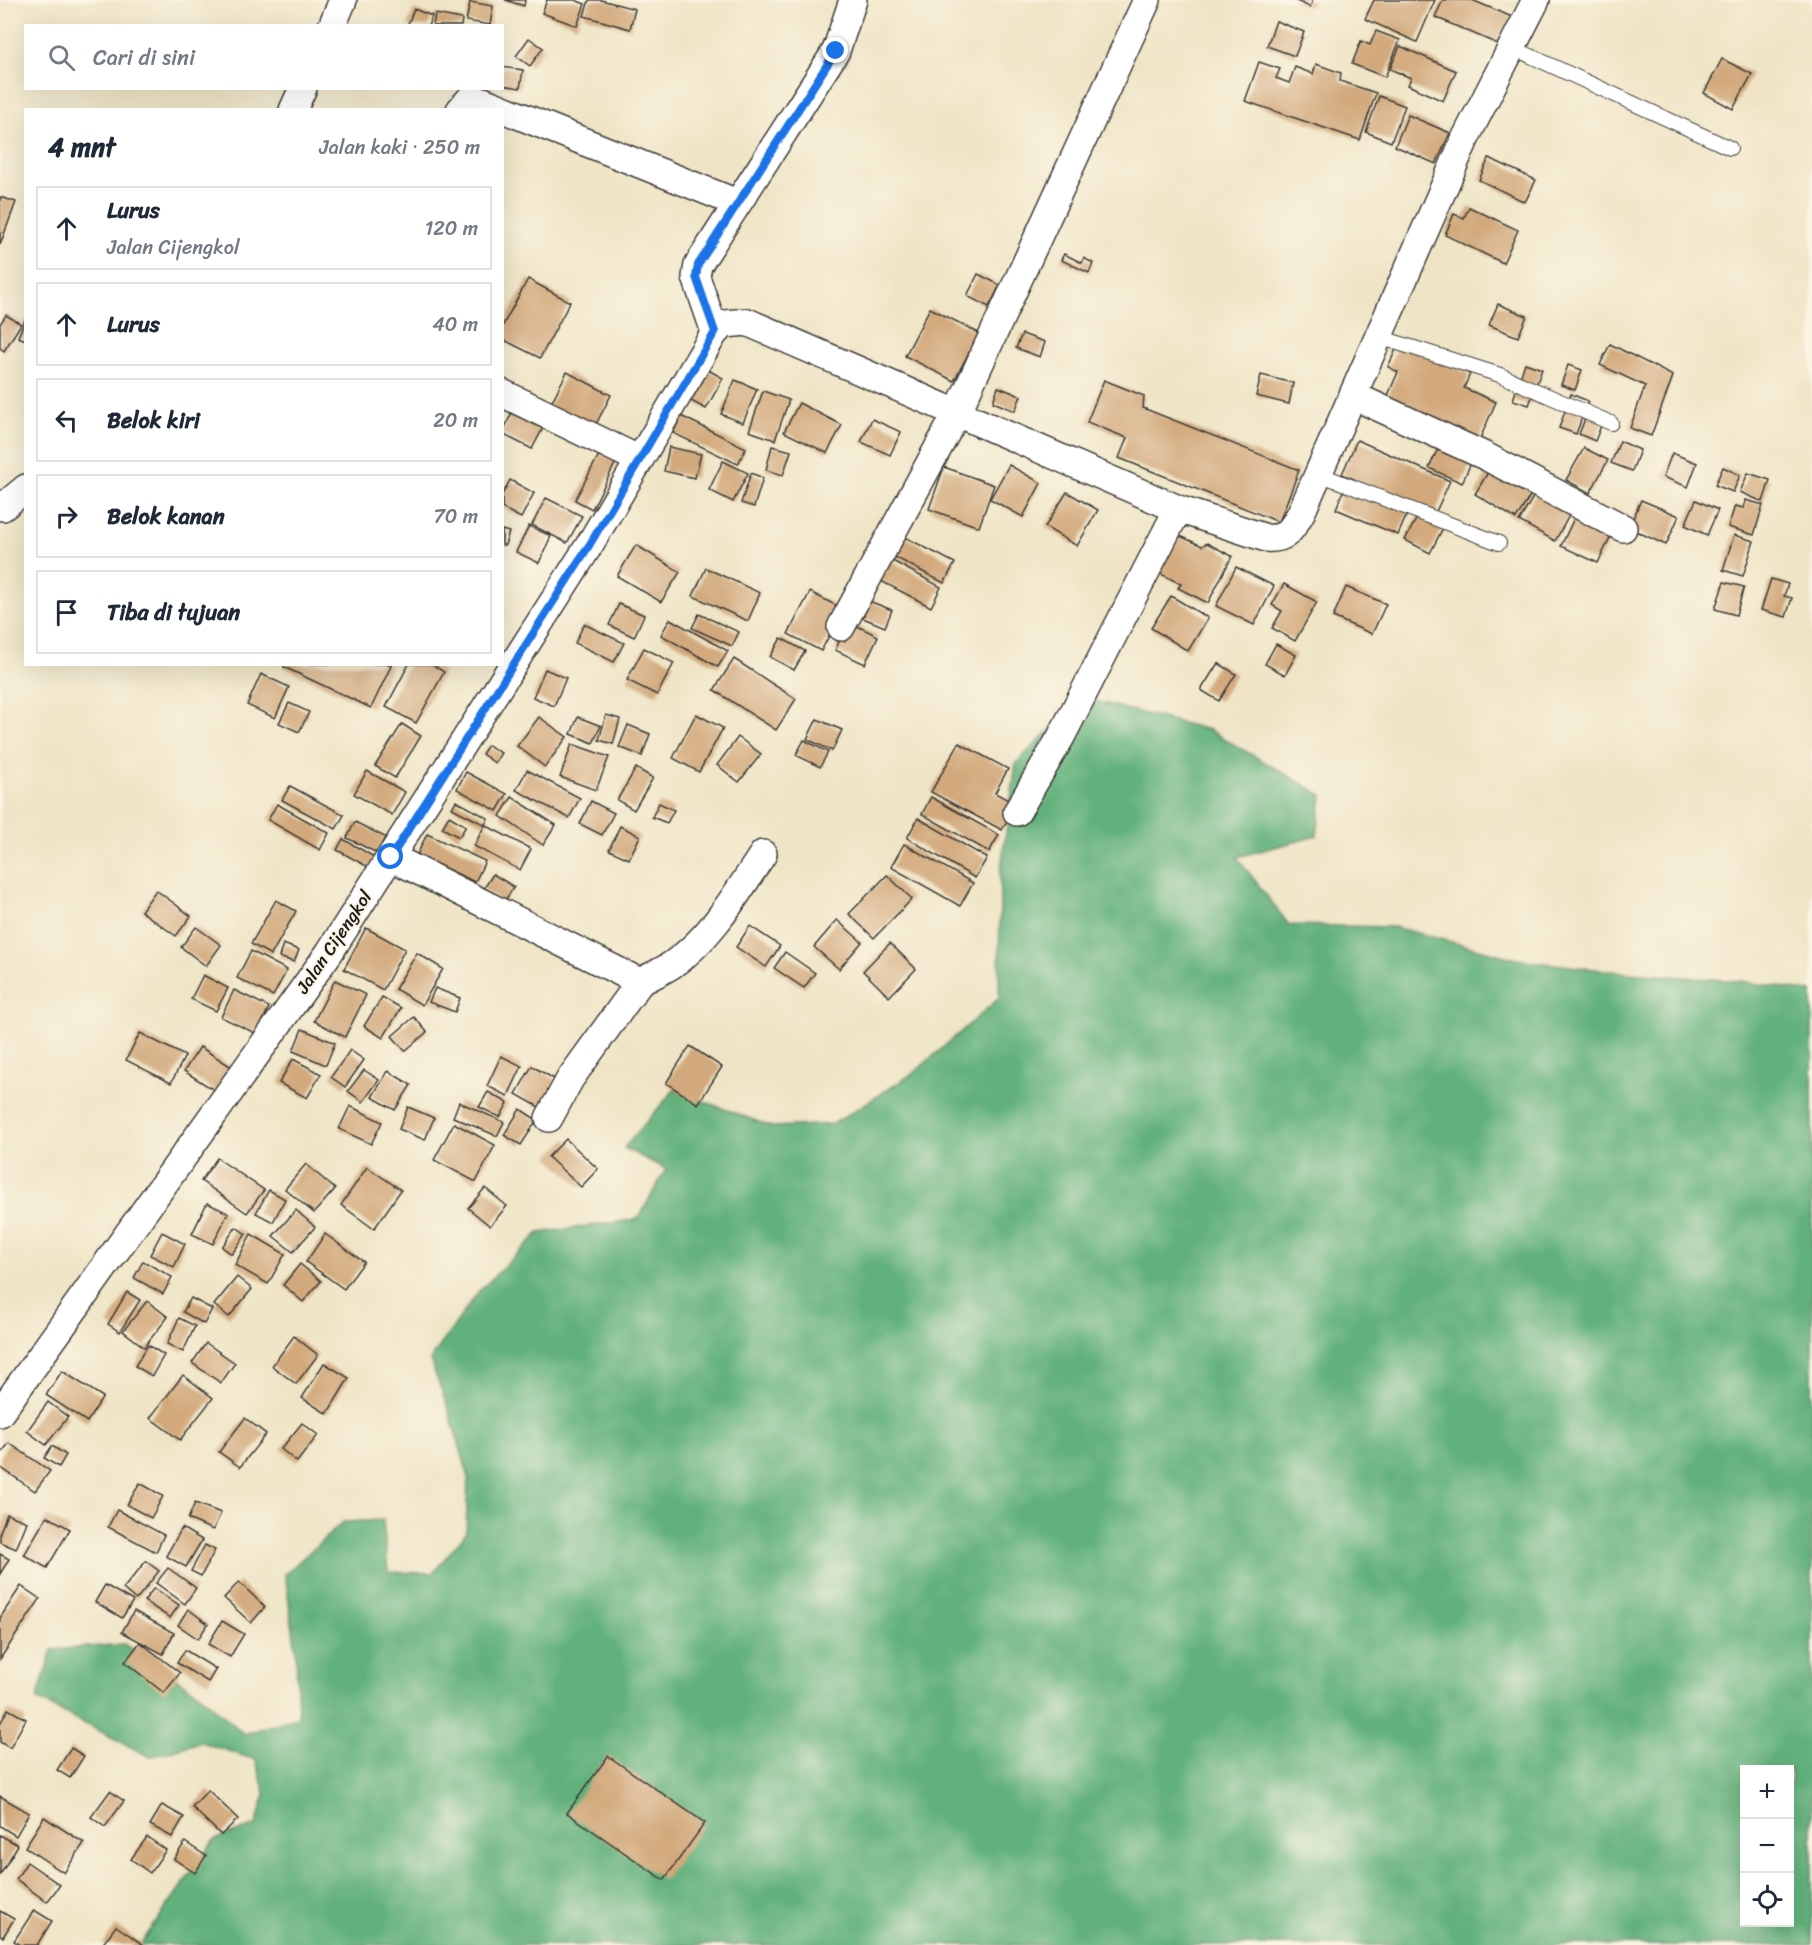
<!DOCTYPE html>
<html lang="id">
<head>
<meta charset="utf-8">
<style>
  body { margin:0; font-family:Sriracha,sans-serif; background:#f6f6f7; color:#1f2937 }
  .controls { position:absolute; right:18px; bottom:18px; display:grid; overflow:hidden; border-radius:0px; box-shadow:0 6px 24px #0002 }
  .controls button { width:54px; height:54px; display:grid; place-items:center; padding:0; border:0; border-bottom:2px solid #e0e1e3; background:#fff; color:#1f2937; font:30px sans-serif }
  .stop { position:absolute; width:18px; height:18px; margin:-14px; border:4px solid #1a73e8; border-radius:50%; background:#fff }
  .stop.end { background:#1a73e8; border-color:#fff; box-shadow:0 2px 6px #0008 }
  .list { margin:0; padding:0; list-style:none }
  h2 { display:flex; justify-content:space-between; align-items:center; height:78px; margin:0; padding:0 24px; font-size:26px }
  h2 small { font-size:20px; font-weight:400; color:#747a83 }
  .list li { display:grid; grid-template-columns:39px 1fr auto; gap:18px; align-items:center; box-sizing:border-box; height:84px; margin:0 12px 12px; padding:0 12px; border:2px solid #e0e1e3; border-radius:0px }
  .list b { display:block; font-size:22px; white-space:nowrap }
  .list p { margin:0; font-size:20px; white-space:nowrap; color:#747a83 }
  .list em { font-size:20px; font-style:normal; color:#747a83 }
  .icon { flex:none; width:33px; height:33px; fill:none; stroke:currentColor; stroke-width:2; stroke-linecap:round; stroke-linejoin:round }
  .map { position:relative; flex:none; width:1812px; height:1945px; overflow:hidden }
  .search { position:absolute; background:#fff; box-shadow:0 6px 24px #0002; left:24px; top:24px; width:480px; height:66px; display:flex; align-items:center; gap:15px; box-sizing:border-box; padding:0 21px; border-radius:0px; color:#747a83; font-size:22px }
  .panel { position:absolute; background:#fff; box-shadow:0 6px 24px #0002; left:24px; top:108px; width:480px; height:558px; border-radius:0px }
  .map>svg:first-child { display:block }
  .forest { fill:#62b17c; stroke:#3f664c; stroke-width:1.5; fill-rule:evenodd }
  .building { fill:#d2a97b }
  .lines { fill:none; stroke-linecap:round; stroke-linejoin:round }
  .lane-casing { stroke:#3c3a36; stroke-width:16 }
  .street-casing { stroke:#3c3a36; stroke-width:30 }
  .lane { stroke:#fff; stroke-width:14 }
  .street { stroke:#fff; stroke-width:27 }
  .route { stroke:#1a73e8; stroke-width:8 }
  .labels { text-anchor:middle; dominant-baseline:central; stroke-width:4.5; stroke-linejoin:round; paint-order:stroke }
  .street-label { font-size:18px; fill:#1c1c1c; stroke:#fcf5e5 }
</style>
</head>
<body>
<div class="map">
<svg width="1812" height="1945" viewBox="0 0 1812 1945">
  <rect width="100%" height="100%" fill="#fcf5e5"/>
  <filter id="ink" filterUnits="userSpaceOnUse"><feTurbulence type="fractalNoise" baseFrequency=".0167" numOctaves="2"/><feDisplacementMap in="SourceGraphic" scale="12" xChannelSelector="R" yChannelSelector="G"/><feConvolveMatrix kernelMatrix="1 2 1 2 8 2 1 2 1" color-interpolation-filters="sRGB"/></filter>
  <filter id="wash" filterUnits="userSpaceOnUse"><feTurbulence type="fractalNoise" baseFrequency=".008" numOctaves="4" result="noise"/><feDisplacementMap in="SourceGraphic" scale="24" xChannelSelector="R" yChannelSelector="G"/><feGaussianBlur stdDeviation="1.35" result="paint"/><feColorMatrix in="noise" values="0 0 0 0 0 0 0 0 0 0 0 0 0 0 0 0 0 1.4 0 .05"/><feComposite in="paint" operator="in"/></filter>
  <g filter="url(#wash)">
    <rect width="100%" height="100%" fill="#efe5c6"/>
    <path class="forest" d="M1083 698 1209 730 1322 795 1317 836 1237 857 1289 925 1394 927 1521 960 1628 973 1740 981 1812 992V1945H140L214 1840 256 1825 265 1794 256 1760 201 1742 150 1757 37 1699 52 1650 124 1644 197 1692 244 1734 298 1717 296 1652 285 1574 343 1522 383 1520 388 1572 433 1573 466 1533 468 1474 447 1405 430 1360 478 1292 539 1233 638 1219 666 1169 624 1148 674 1090 772 1127 833 1124 914 1073 999 998 1000 874 1016 763ZM1744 1770H1790V1922H1744Z"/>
    <g id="blocks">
      <g class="building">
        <path d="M505 0H525L524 6Z"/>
        <path d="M547 0H575L585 4 577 26 542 13Z"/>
        <path d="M589 0H601L635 9 630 29 584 16Z"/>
        <path d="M1294 0H1313L1310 7Z"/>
        <path d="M1374 0H1435L1417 42 1365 19Z"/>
        <path d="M1443 0H1472L1512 17 1500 45 1435 17Z"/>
        <path d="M470 2 493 6 490 25 466 21Z"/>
        <path d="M414 9 432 16 428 26H407Z"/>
        <path d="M435 14 462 19 461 26H433Z"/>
        <path d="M1276 21 1304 32 1295 56 1267 46Z"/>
        <path d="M1376 31 1400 40 1385 77 1352 64 1361 41 1370 45Z"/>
        <path d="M529 38 543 48 530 66 516 56Z"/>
        <path d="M1400 46 1456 71 1443 101 1408 85 1411 78 1390 69Z"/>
        <path d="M1722 59 1752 74 1733 109 1704 93Z"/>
        <path d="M1259 62 1280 69 1276 78 1289 83 1295 67 1313 74 1316 64 1341 73 1340 81 1376 93 1360 140 1245 101Z"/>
        <path d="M502 67 523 70 520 88 502 85Z"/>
        <path d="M1379 96 1405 106 1391 142 1366 132Z"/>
        <path d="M1408 115 1450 133 1436 164 1395 146Z"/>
        <path d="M1489 158 1536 180 1525 202 1479 180Z"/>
        <path d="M0 197 16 202 0 245Z"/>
        <path d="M1469 207 1518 230 1503 263 1445 235 1454 214 1464 218Z"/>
        <path d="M1064 254 1082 263 1084 258 1093 263 1089 273 1061 260Z"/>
        <path d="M978 274 1000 285 989 307 967 296Z"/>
        <path d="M528 279 570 302 540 358 502 339V327Z"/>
        <path d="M1498 304 1527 316 1518 337 1489 325Z"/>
        <path d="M930 308 979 333 954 381 905 356Z"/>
        <path d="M6 315 21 324 4 351 0 348V324Z"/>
        <path d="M25 320H26V340L18 337Z"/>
        <path d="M1022 334 1045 342 1040 357 1016 348Z"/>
        <path d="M1399 343 1470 374 1464 388 1496 402 1479 441 1386 400 1398 372 1388 367Z"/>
        <path d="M1610 344 1673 376 1651 436 1630 428 1645 386 1600 365Z"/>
        <path d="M1525 363 1542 369 1529 405 1513 400Z"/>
        <path d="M1568 365 1582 370 1575 390 1561 385Z"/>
        <path d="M708 370 723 378 706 409 691 401Z"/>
        <path d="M567 372 611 395 593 430 549 407Z"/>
        <path d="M1261 375 1293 383 1289 404 1256 396Z"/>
        <path d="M735 380 757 389 743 423 721 414Z"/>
        <path d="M1104 380 1144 396 1143 408 1299 470 1279 522 1119 458 1127 438 1087 422Z"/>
        <path d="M998 387 1021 396 1015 411 993 402Z"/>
        <path d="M763 391 789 400 775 440 749 431Z"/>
        <path d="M1571 394 1588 401 1576 434 1559 428Z"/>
        <path d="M799 403 842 425 827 453 784 432Z"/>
        <path d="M513 410 544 426 532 449 502 434Z"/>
        <path d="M1588 411 1604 418 1595 441 1579 434Z"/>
        <path d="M681 416 746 448 738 464 673 433Z"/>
        <path d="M872 419 901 432 890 455 861 442Z"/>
        <path d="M1357 440 1450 481 1433 518 1445 524 1430 553 1405 540 1420 512H1408L1398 535 1336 509 1343 491 1348 493 1354 479 1342 474Z"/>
        <path d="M1442 440 1474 456 1462 483 1429 468Z"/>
        <path d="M1620 441 1640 450 1632 471 1611 463Z"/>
        <path d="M772 446 791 451 783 475 766 470Z"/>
        <path d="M669 447 701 454 695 478 664 471Z"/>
        <path d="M1584 448 1608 460 1590 493 1566 480Z"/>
        <path d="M600 453 616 462 592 509 575 500Z"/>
        <path d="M1672 453 1697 463 1688 487 1663 477Z"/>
        <path d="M723 461 748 473 733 502 709 490Z"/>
        <path d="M1009 465 1041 483 1023 517 990 499Z"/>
        <path d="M944 467 994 485 979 527 929 509Z"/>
        <path d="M1491 467 1533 491 1516 519 1475 494Z"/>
        <path d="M1723 467 1740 475 1733 492 1715 485Z"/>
        <path d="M751 473 763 478 754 507 741 503Z"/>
        <path d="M1748 473 1770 480 1763 502 1740 492Z"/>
        <path d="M510 480 534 493 521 518 502 508V495Z"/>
        <path d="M1067 492 1098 510 1077 546 1045 527Z"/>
        <path d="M1535 494 1571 512 1555 541 1519 521Z"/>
        <path d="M546 498 582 516 567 543 532 525Z"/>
        <path d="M1641 500 1679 516 1666 545 1629 528Z"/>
        <path d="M1696 500 1718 510 1707 535 1685 525Z"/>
        <path d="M1746 500 1763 505 1754 535 1728 527 1735 506 1744 508Z"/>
        <path d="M1577 512 1614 529 1598 563 1561 546Z"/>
        <path d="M529 526 551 536 539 563 516 552Z"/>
        <path d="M502 530 509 532 505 545H502Z"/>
        <path d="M899 534 955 563 944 583 889 554Z"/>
        <path d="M1176 534 1202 546 1207 543 1232 556 1208 603 1178 588 1181 584 1157 572Z"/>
        <path d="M1734 535 1754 541 1743 576 1723 570Z"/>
        <path d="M636 545 680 572 661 602 617 576Z"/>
        <path d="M885 557 941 587 931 607 875 578Z"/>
        <path d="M1236 567 1274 586 1254 625 1216 606Z"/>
        <path d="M706 568 760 593 748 621 693 596Z"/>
        <path d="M1771 579 1788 584 1784 596 1792 598 1786 617 1761 610Z"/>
        <path d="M1724 582 1744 587 1736 615 1715 609Z"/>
        <path d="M1284 584 1317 602 1295 641 1272 628 1282 611 1272 605Z"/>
        <path d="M1346 587 1386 604 1372 634 1333 617Z"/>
        <path d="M810 592 843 609 821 651 788 634Z"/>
        <path d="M1171 596 1208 618 1188 651 1151 628Z"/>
        <path d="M869 601 892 610 885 627 863 618Z"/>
        <path d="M619 604 644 615 634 637 609 625Z"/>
        <path d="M699 614 739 632 732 646 692 628Z"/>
        <path d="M670 619 728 651 718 667 661 635Z"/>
        <path d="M849 622 878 636 865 664 835 650Z"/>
        <path d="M584 624 624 643 614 662 575 643Z"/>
        <path d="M781 638 805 651 794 670 770 657Z"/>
        <path d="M1276 644 1296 655 1285 675 1265 664Z"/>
        <path d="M644 648 674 663 657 695 627 680Z"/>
        <path d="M734 659 796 699 776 730 714 690Z"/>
        <path d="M1218 663 1236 674 1219 701 1201 690Z"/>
        <path d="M285 664H392L371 708 284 667Z"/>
        <path d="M409 664H431L444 672 416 723 386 707Z"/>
        <path d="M545 669 566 678 554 706 533 697Z"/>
        <path d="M261 674 289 687 275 718 247 705Z"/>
        <path d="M289 703 309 712 299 732 279 723Z"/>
        <path d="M696 714 723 728 699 772 673 758Z"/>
        <path d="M606 715 620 719 613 744 599 740Z"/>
        <path d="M539 717 567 737 545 767 517 746Z"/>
        <path d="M578 717 601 726 593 743 571 734Z"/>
        <path d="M817 719 842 730 832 751 807 739Z"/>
        <path d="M402 724 421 736 395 778 375 766Z"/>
        <path d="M628 725 650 734 642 756 619 747Z"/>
        <path d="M738 737 761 754 739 782 717 765Z"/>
        <path d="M804 740 828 752 820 767 796 755Z"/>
        <path d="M959 743 1008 769 995 793 1016 804 1002 830 931 792Z"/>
        <path d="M572 744 609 757 596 790 560 777Z"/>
        <path d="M488 745 501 753 495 763 482 754Z"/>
        <path d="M636 768 653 778 634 810 617 800Z"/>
        <path d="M527 770 580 798 569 818 516 790Z"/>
        <path d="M367 771 405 792 392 815 354 794Z"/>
        <path d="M466 772 507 794 497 811 457 789Z"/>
        <path d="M290 786 344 815 336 829 282 800Z"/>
        <path d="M512 797 556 825 543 845 500 816Z"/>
        <path d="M931 797 999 835 989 852 922 814Z"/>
        <path d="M456 801 488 818 485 825 452 808Z"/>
        <path d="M591 801 614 813 602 835 580 824Z"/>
        <path d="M659 803 674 810 667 823 652 817Z"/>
        <path d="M277 804 329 833 320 850 268 820Z"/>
        <path d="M449 816 466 826 459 837 442 828Z"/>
        <path d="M918 818 987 858 975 878 907 838Z"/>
        <path d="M355 822 385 837 377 853 347 838Z"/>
        <path d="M485 825 531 849 520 870 474 846Z"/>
        <path d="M620 826 640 836 629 859 609 850Z"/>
        <path d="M427 834 485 861 475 882 417 855Z"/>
        <path d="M343 839 376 858 370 868 337 850Z"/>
        <path d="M904 844 973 883 960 906 891 867Z"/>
        <path d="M493 874 514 887 504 902 483 890Z"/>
        <path d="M887 875 912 899 874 938 849 914Z"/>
        <path d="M156 890 191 916 176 936 141 911Z"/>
        <path d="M276 900 296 911 271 955 251 944Z"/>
        <path d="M837 920 862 942 839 969 814 947Z"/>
        <path d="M750 926 780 946 766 967 736 947Z"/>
        <path d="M196 927 221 945 206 966 181 947Z"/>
        <path d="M366 928 405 949 383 990 344 969Z"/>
        <path d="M890 943 916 969 889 997 863 971Z"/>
        <path d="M283 944 299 950 294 962 279 957Z"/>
        <path d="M251 951 287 970 273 996 237 978Z"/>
        <path d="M785 952 815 973 804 988 774 968Z"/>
        <path d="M417 953 443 969 422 1005 395 989Z"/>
        <path d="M203 975 228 988 216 1011 191 999Z"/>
        <path d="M335 980 366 995 345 1037 314 1021Z"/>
        <path d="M435 988 460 998 455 1012 429 1002Z"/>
        <path d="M234 990 269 1007 257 1034 221 1017Z"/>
        <path d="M382 997 401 1008 383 1038 364 1026Z"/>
        <path d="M414 1017 427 1032 405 1051 392 1036Z"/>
        <path d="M302 1029 335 1043 326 1065 293 1051Z"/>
        <path d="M140 1033 185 1056 171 1083 126 1060Z"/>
        <path d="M690 1046 722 1067 698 1104 666 1083Z"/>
        <path d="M200 1047 235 1069 220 1094 184 1071Z"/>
        <path d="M350 1050 364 1060 345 1087 331 1077Z"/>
        <path d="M501 1056 522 1066 508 1096 487 1086Z"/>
        <path d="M293 1059 321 1074 307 1098 279 1083Z"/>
        <path d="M532 1066 556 1080 539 1107 516 1094Z"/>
        <path d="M364 1070 379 1080 363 1102 348 1091Z"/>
        <path d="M388 1071 411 1085 395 1110 372 1097Z"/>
        <path d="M488 1092 508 1103 500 1117 479 1107Z"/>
        <path d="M459 1102 504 1122 497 1136 453 1117Z"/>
        <path d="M350 1106 382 1122 371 1144 339 1129Z"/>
        <path d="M408 1107 434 1118 425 1140 399 1129Z"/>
        <path d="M520 1109 537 1120 521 1145 504 1135Z"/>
        <path d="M454 1123 495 1145 476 1182 434 1160Z"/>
        <path d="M566 1139 598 1169 581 1187 548 1157Z"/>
        <path d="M217 1158 264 1190 247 1213 201 1181Z"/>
        <path d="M306 1164 335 1189 314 1213 285 1189Z"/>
        <path d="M367 1167 401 1190 374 1229 341 1205Z"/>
        <path d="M485 1188 507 1206 490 1226 468 1208Z"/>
        <path d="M269 1190 285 1199 273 1222 256 1213Z"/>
        <path d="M207 1203 228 1213 213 1244 192 1234Z"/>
        <path d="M296 1210 315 1227 293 1252 273 1236Z"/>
        <path d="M236 1227 246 1234 232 1254 222 1247Z"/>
        <path d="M162 1232 185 1244 174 1267 150 1255Z"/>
        <path d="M251 1234 285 1254 268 1284 235 1265Z"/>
        <path d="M325 1234 364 1262 344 1289 306 1262Z"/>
        <path d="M143 1261 172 1277 163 1294 134 1278Z"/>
        <path d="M300 1264 321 1281 303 1302 283 1285Z"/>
        <path d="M237 1277 252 1289 229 1317 214 1305Z"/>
        <path d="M127 1292 140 1300 120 1332 108 1324Z"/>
        <path d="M191 1298 212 1309 204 1324 183 1312Z"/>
        <path d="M147 1301 168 1317 144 1347 123 1331Z"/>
        <path d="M179 1318 195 1326 183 1352 167 1344Z"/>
        <path d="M294 1336 318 1355 296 1384 272 1366Z"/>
        <path d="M206 1343 235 1363 221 1383 192 1363Z"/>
        <path d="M148 1345 164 1355 152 1376 135 1366Z"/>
        <path d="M324 1363 349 1378 327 1414 302 1398Z"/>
        <path d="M62 1371 103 1397 87 1422 46 1395Z"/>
        <path d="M183 1375 213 1398 180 1440 150 1418Z"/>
        <path d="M48 1402 68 1417 46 1445 27 1431Z"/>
        <path d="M245 1418 266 1434 240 1467 219 1452Z"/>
        <path d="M302 1423 318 1435 297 1462 281 1449Z"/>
        <path d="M9 1443 50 1471 35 1491 0 1467V1455Z"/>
        <path d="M52 1446 66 1455 59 1467 44 1458Z"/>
        <path d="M140 1483 163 1496 151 1518 127 1505Z"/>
        <path d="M195 1503 221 1513 213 1530 188 1519Z"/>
        <path d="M117 1510 164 1535 156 1552 108 1527Z"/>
        <path d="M7 1514 27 1522 16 1549 0 1542V1532Z"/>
        <path d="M47 1516 70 1529 47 1568 24 1555Z"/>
        <path d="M182 1528 202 1540 186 1567 166 1556Z"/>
        <path d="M205 1545 215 1550 201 1576 191 1571Z"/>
        <path d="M0 1554 9 1559 0 1574Z"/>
        <path d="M146 1561 159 1571 136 1600 123 1589Z"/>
        <path d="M168 1568 196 1588 185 1604 156 1583Z"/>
        <path d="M239 1582 265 1607 251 1623 224 1598Z"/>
        <path d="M105 1585 133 1601 122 1618 95 1602Z"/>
        <path d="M21 1586 40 1599 0 1659V1618Z"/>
        <path d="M154 1588 179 1605 170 1618 144 1601Z"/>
        <path d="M188 1609 208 1624 198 1639 178 1625Z"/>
        <path d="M134 1611 174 1633 163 1654 122 1632Z"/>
        <path d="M222 1621 244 1634 230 1657 208 1644Z"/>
        <path d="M140 1642 180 1673 164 1693 125 1662Z"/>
        <path d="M185 1650 216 1669 208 1682 177 1663Z"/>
        <path d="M8 1709 26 1719 10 1748 0 1742V1724Z"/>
        <path d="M71 1748 84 1756 70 1778 57 1770Z"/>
        <path d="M608 1756 705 1823 664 1880 567 1813Z"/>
        <path d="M208 1790 238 1819 221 1835 192 1807Z"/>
        <path d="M110 1791 124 1801 105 1827 91 1817Z"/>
        <path d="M0 1796 29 1813 16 1836 0 1826Z"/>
        <path d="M162 1805 184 1817 172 1837 150 1825Z"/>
        <path d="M44 1817 84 1843 64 1873 25 1847Z"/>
        <path d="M0 1835 18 1845 0 1875Z"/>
        <path d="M147 1837 166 1850 150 1873 131 1859Z"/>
        <path d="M185 1842 206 1856 195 1873 174 1859Z"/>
        <path d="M27 1862 60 1885 47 1902 16 1879Z"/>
        <path d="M34 1910 52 1921 37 1945H20L14 1941Z"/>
        <path d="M0 1911 14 1919 3 1937 0 1936Z"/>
        <path d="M116 1926 144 1945H102Z"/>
      </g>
    </g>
  </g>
  <g filter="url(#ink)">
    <use href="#blocks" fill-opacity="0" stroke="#3c3a36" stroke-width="1.5"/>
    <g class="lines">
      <defs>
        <g id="lane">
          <path d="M1511 47 1730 148"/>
          <path d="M1379 337 1500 375 1611 423"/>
          <path d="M1319 474 1499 543"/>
        </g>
        <g id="street">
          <path d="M332 26 343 0"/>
          <path d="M293 110 303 88"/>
          <path d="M460 110 470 99 483 101 737 203"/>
          <path d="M715 332 696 277 698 265 836 51 853 0"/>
          <path d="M502 393 638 459"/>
          <path d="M1354 396 1485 456 1623 528"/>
          <path d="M3 507 26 488"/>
          <path d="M841 627 957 413 1147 0"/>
          <path d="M1017 812 1061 737 1178 509"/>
          <path d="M391 857 640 982 570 1079 549 1118"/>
          <path d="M640 982C651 976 663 971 673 964 712 937 737 893 763 854"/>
          <path d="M0 1413 329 953 590 544 715 332 725 324 747 322 1178 509 1266 538C1287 540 1292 529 1302 511L1466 137 1536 0"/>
        </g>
      </defs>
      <use href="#lane" class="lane-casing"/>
      <use href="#street" class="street-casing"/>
      <use href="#lane" class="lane"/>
      <use href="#street" class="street"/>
    </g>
  </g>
  <g class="lines" filter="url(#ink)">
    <path class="route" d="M391 857 590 544 715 332 696 277 698 265 836 51"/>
  </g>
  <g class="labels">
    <g class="street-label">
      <text transform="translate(334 942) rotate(-56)">Jalan Cijengkol</text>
    </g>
  </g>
</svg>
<div class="controls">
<button>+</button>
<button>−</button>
<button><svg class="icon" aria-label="locate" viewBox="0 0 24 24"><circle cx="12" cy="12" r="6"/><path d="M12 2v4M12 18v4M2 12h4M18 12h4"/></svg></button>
</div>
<div class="stop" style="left:391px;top:857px"></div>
<div class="stop end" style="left:836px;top:51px"></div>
<div class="search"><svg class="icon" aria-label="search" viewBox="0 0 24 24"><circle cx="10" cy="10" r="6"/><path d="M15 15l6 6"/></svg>Cari di sini</div>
<section class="panel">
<h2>4 mnt<small>Jalan kaki · 250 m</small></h2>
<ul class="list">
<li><svg class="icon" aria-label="ahead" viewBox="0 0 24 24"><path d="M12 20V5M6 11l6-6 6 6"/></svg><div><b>Lurus</b><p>Jalan Cijengkol</p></div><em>120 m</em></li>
<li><svg class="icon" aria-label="ahead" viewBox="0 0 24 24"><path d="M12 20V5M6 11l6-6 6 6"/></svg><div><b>Lurus</b></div><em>40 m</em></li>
<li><svg class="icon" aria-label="left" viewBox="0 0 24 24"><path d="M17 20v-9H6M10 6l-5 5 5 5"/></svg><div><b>Belok kiri</b></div><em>20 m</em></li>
<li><svg class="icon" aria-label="right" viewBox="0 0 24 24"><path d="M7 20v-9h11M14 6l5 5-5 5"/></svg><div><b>Belok kanan</b></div><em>70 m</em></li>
<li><svg class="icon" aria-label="arrive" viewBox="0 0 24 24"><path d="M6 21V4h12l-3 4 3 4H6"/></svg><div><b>Tiba di tujuan</b></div></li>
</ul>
</section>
</div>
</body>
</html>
